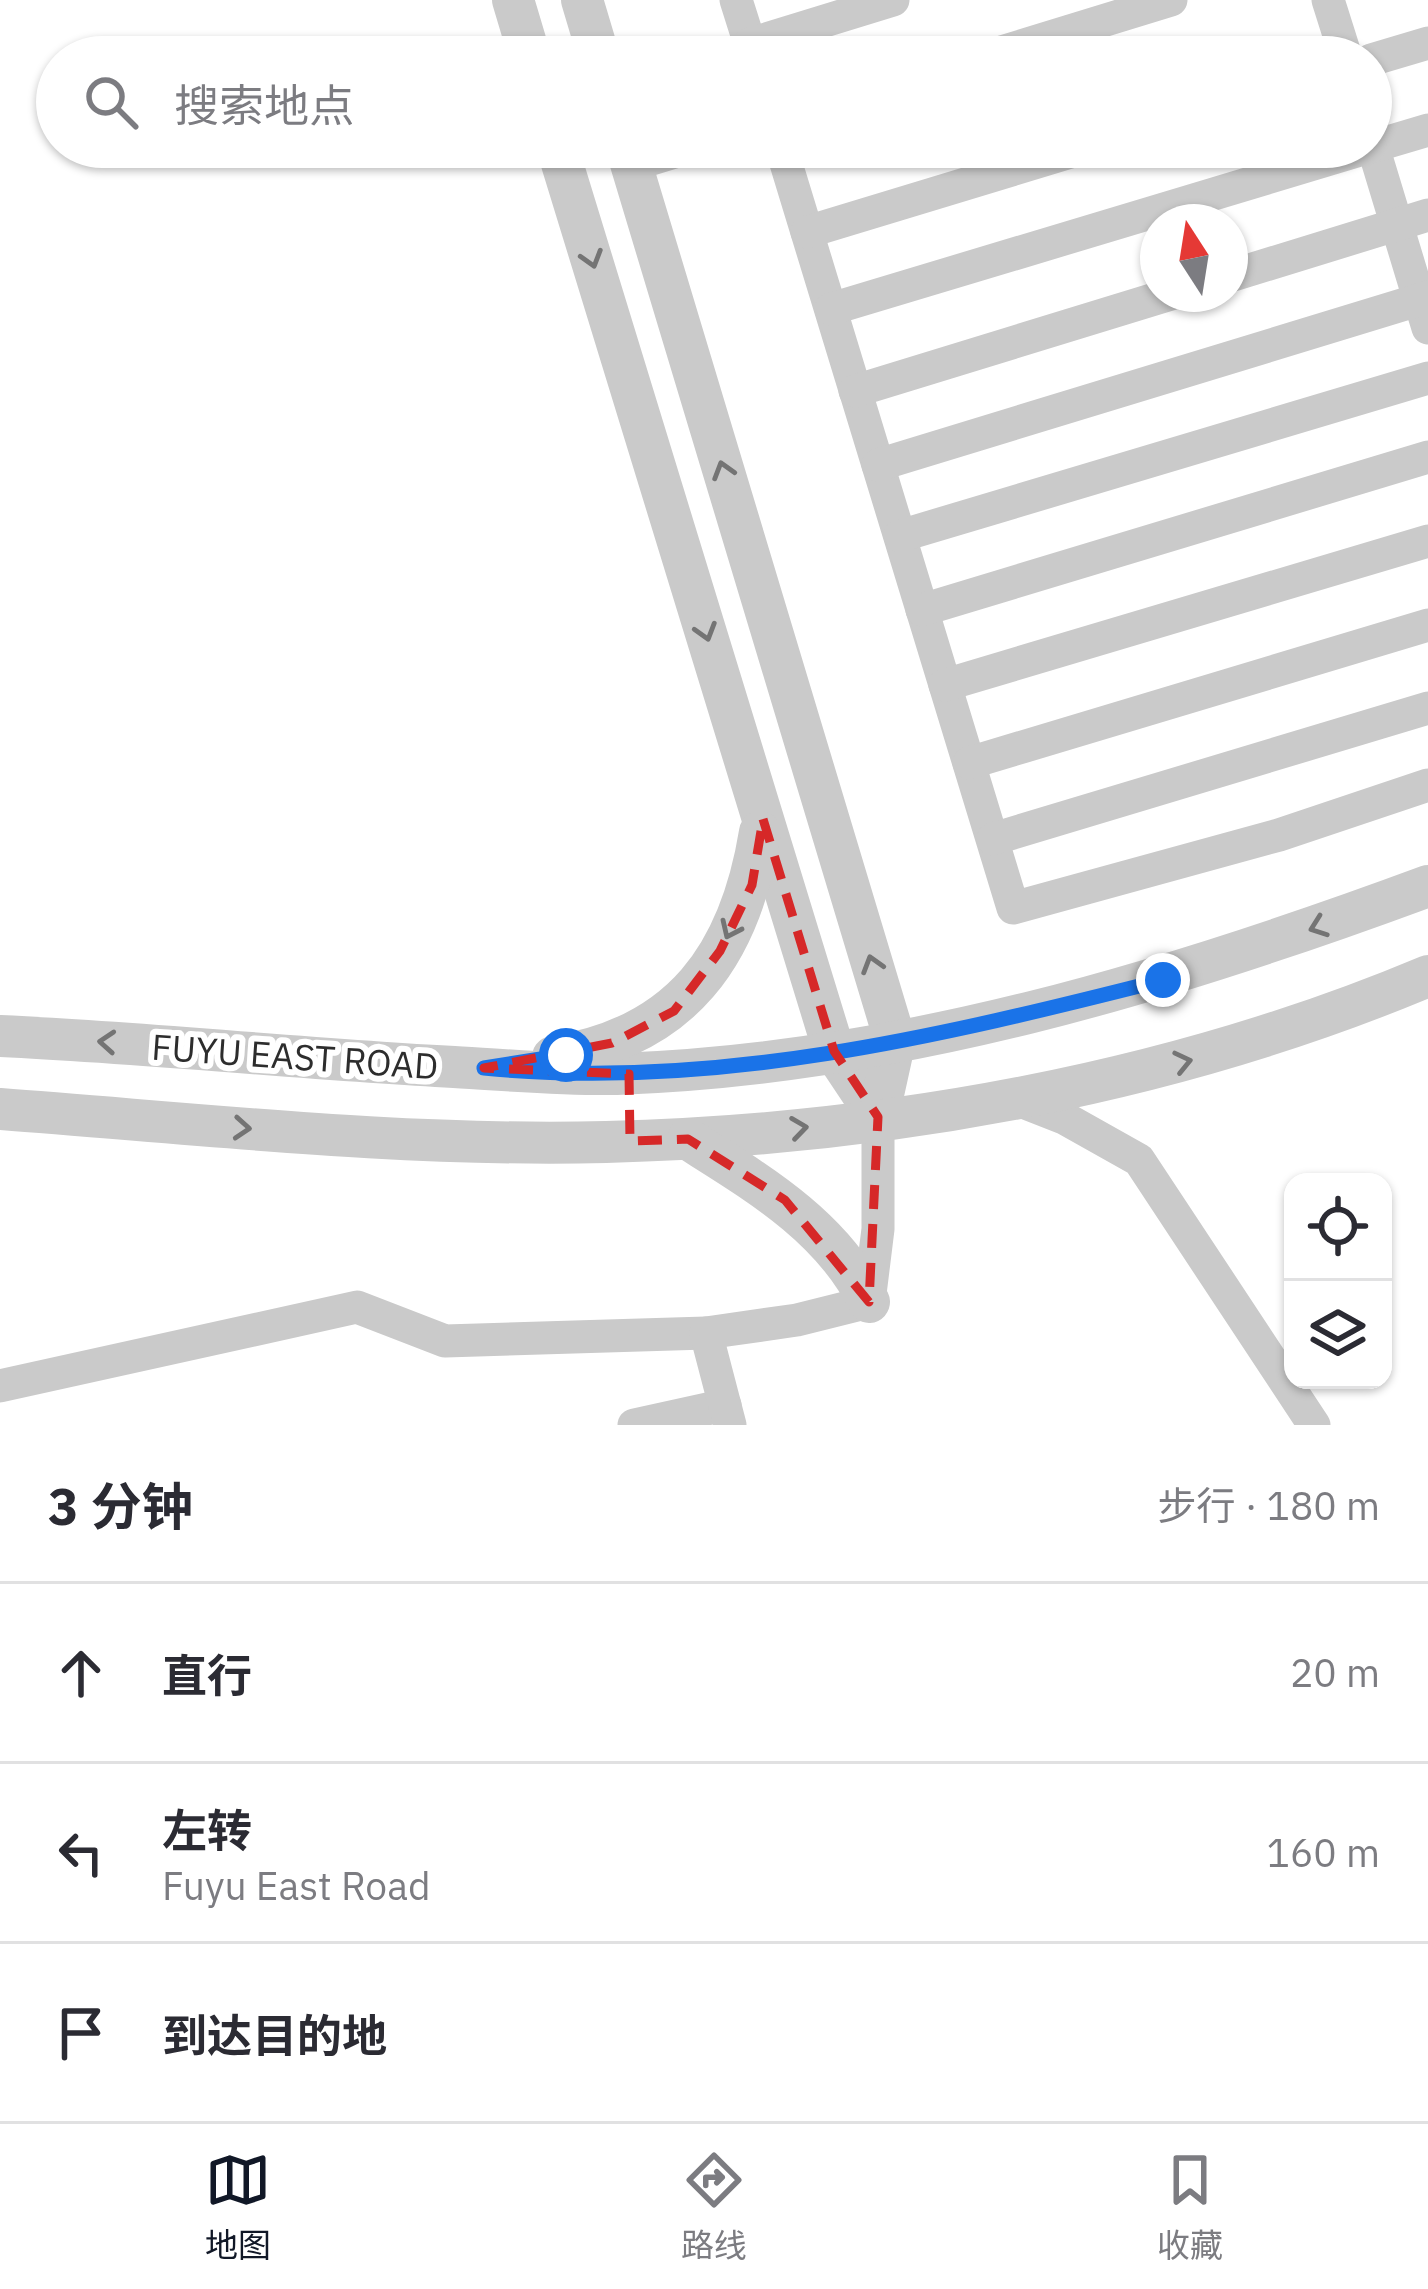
<!DOCTYPE html>
<html lang="zh">
<head>
<meta charset="utf-8">
<style>
  body { margin:0; font-family:"IBM Plex Sans","Noto Sans SC",sans-serif; background:#f2f2f3; color:#2b2b33 }
  .controls { position:absolute; right:36px; bottom:36px; display:grid; overflow:hidden; border-radius:24px; box-shadow:0 3px 9px #0004 }
  .controls button { width:108px; height:108px; display:grid; place-items:center; padding:0; border:0; border-bottom:3px solid #e1e1e2; background:#fff; color:#2b2b33; font:60px sans-serif }
  .compass { position:absolute; left:1140px; top:204px; width:108px; height:108px; border-radius:50%; background:#fff; box-shadow:0 3px 9px #0004; rotate:348deg }
  .stop { position:absolute; width:36px; height:36px; margin:-27px; border:9px solid #1a73e8; border-radius:50%; background:#fff }
  .stop.end { background:#1a73e8; border-color:#fff; box-shadow:0 3px 12px #0008 }
  .list { margin:0; padding:0; list-style:none }
  h2 { display:flex; justify-content:space-between; align-items:center; height:156px; margin:0; padding:0 48px; font-size:51px }
  h2 small { font-size:39px; font-weight:400; color:#7c7c81 }
  .list li { display:grid; grid-template-columns:78px 1fr auto; gap:36px; align-items:center; box-sizing:border-box; height:180px; padding:0 48px; border-top:3px solid #e1e1e2 }
  .list b { display:block; font-size:45px; white-space:nowrap }
  .list p { margin:0; font-size:39px; white-space:nowrap; color:#7c7c81 }
  .list em { font-size:39px; font-style:normal; color:#7c7c81 }
  .icon { flex:none; width:66px; height:66px; fill:none; stroke:currentColor; stroke-width:2; stroke-linecap:round; stroke-linejoin:round }
  .map { position:relative; flex:none; width:1428px; height:1425px; overflow:hidden }
  .search { position:absolute; background:#fff; box-shadow:0 3px 9px #0004; left:36px; right:36px; top:36px; height:132px; display:flex; align-items:center; gap:30px; box-sizing:border-box; padding:0 42px; border-radius:66px; color:#7c7c81; font-size:45px }
  .sheet { height:696px; background:#fff }
  nav { display:flex; justify-content:space-around; align-items:center; box-sizing:border-box; height:168px; border-top:3px solid #e1e1e2; background:#fff; font-size:33px; color:#7c7c81 }
  nav a { display:grid; justify-items:center; gap:6px }
  nav .on { color:#111827 }
  .map>svg:first-child { display:block }
  .lines { fill:none; stroke-linecap:round; stroke-linejoin:round }
  .minor { stroke:#cacaca; stroke-width:33 }
  .tertiary { stroke:#cacaca; stroke-width:42 }
  .oneway { stroke:#747474 }
  .route { stroke:#1a73e8; stroke-width:15 }
  .marked { fill:none; stroke:#d62828; stroke-width:9; stroke-dasharray:24 15; stroke-linejoin:round }
  .labels { text-anchor:middle; dominant-baseline:central; stroke-width:12; stroke-linejoin:round; paint-order:stroke }
  .street-label { font-size:36px; fill:#2d2d2d; stroke:#fff }
</style>
</head>
<body>
<div class="map">
<svg width="1428" height="1425" viewBox="0 0 1428 1425">
  <rect width="100%" height="100%" fill="#fff"/>
  <g class="lines">
    <g class="minor">
      <path d="M736 0 754 57"/>
      <path d="M1328 0 1346 57"/>
      <path d="M750 44 893 0"/>
      <path d="M985 57 1171 0"/>
      <path d="M1371 60 1428 43"/>
      <path d="M1371 140 1428 328"/>
      <path d="M781 147 1013 908 1279 835 1428 785"/>
      <path d="M1371 147 1428 130"/>
      <path d="M632 165 691 147"/>
      <path d="M807 232 1087 147"/>
      <path d="M1230 276 1428 215"/>
      <path d="M831 309 1370 147"/>
      <path d="M855 391 1171 294"/>
      <path d="M878 465 1428 297"/>
      <path d="M900 536 1428 378"/>
      <path d="M922 610 1428 457"/>
      <path d="M945 685 1428 541"/>
      <path d="M969 763 1428 625"/>
      <path d="M993 839 1428 708"/>
      <path d="M1010 1097 1066 1119 1139 1160 1314 1425"/>
      <path d="M0 1386 357 1307 445 1341 706 1333"/>
      <path d="M634 1425 725 1405"/>
      <path d="M730 1425 706 1333 797 1320 869 1302 878 1229V1117"/>
    </g>
    <g class="tertiary">
      <path d="M513 0 530 57"/>
      <path d="M582 0 599 57"/>
      <path d="M557 147 834 1051 878 1117"/>
      <path d="M626 147 895 1040 878 1117"/>
      <path d="M0 1036C151 1043 302 1059 454 1067 508 1070 562 1075 617 1074 898 1064 1166 983 1428 886"/>
      <path d="M553 1057C682 1037 740 955 760 832"/>
      <path d="M0 1109C201 1124 404 1147 606 1142 884 1135 1171 1084 1428 976"/>
      <path d="M688 1139C756 1182 832 1226 869 1302"/>
    </g>
  </g>
  <defs><path id="oneway-chevron" d="M-2-3.5L2.5 0L-2 3.5" fill="none" stroke-width="1.6" stroke-linecap="round" stroke-linejoin="round" transform="scale(3)"/></defs>
  <g class="oneway">
    <use href="#oneway-chevron" transform="translate(592 259) rotate(73)"/>
    <use href="#oneway-chevron" transform="translate(723 470) rotate(-107)"/>
    <use href="#oneway-chevron" transform="translate(706 632) rotate(73)"/>
    <use href="#oneway-chevron" transform="translate(1318 927) rotate(160)"/>
    <use href="#oneway-chevron" transform="translate(730 930) rotate(115)"/>
    <use href="#oneway-chevron" transform="translate(872 964) rotate(-107)"/>
    <use href="#oneway-chevron" transform="translate(107 1042) rotate(-176)"/>
    <use href="#oneway-chevron" transform="translate(1183 1062) rotate(-13)"/>
    <use href="#oneway-chevron" transform="translate(242 1128) rotate(4)"/>
    <use href="#oneway-chevron" transform="translate(799 1128) rotate(-8)"/>
  </g>
  <g class="lines">
    <path class="route" d="M566 1055 484 1068C713 1091 942 1036 1163 980"/>
  </g>
  <path class="marked" d="M763 819 834 1051 878 1117 869 1302 785 1200 688 1139 630 1141 629 1074 484 1068 612 1043 674 1011 720 951 752 885Z"/>
  <g class="labels">
    <g class="street-label">
      <text transform="translate(295 1056) rotate(4)">FUYU EAST ROAD</text>
    </g>
  </g>
</svg>
<div class="controls">
<button><svg class="icon" aria-label="locate" viewBox="0 0 24 24"><circle cx="12" cy="12" r="6"/><path d="M12 2v4M12 18v4M2 12h4M18 12h4"/></svg></button>
<button><svg class="icon" aria-label="layers" viewBox="0 0 24 24"><path d="M12 4l9 5-9 5-9-5zM3 14l9 5 9-5"/></svg></button>
</div>
<svg class="compass" viewBox="-18 -18 36 36"><path d="M0-13l5 13h-10z" fill="#e53935"/><path d="M0 13l5-13h-10z" fill="#7c7c81"/></svg>
<div class="stop" style="left:566px;top:1055px"></div>
<div class="stop end" style="left:1163px;top:980px"></div>
<div class="search"><svg class="icon" aria-label="search" viewBox="0 0 24 24"><circle cx="10" cy="10" r="6"/><path d="M15 15l6 6"/></svg>搜索地点</div>
</div>
<section class="sheet">
<h2>3 分钟<small>步行 · 180 m</small></h2>
<ul class="list">
<li><svg class="icon" aria-label="ahead" viewBox="0 0 24 24"><path d="M12 20V5M6 11l6-6 6 6"/></svg><div><b>直行</b></div><em>20 m</em></li>
<li><svg class="icon" aria-label="left" viewBox="0 0 24 24"><path d="M17 20v-9H6M10 6l-5 5 5 5"/></svg><div><b>左转</b><p>Fuyu East Road</p></div><em>160 m</em></li>
<li><svg class="icon" aria-label="arrive" viewBox="0 0 24 24"><path d="M6 21V4h12l-3 4 3 4H6"/></svg><div><b>到达目的地</b></div></li>
</ul>
</section>
<nav>
<a class="on"><svg class="icon" aria-label="map" viewBox="0 0 24 24"><path d="M3 6l6-2 6 2 6-2v14l-6 2-6-2-6 2zM9 4v14M15 6v14"/></svg>地图</a>
<a><svg class="icon" aria-label="directions" viewBox="0 0 24 24"><path d="M12 3l9 9-9 9-9-9zM9 14v-3h6M13 9l2 2-2 2"/></svg>路线</a>
<a><svg class="icon" aria-label="saved" viewBox="0 0 24 24"><path d="M7 4h10v16l-5-4-5 4z"/></svg>收藏</a>
</nav>
</body>
</html>
